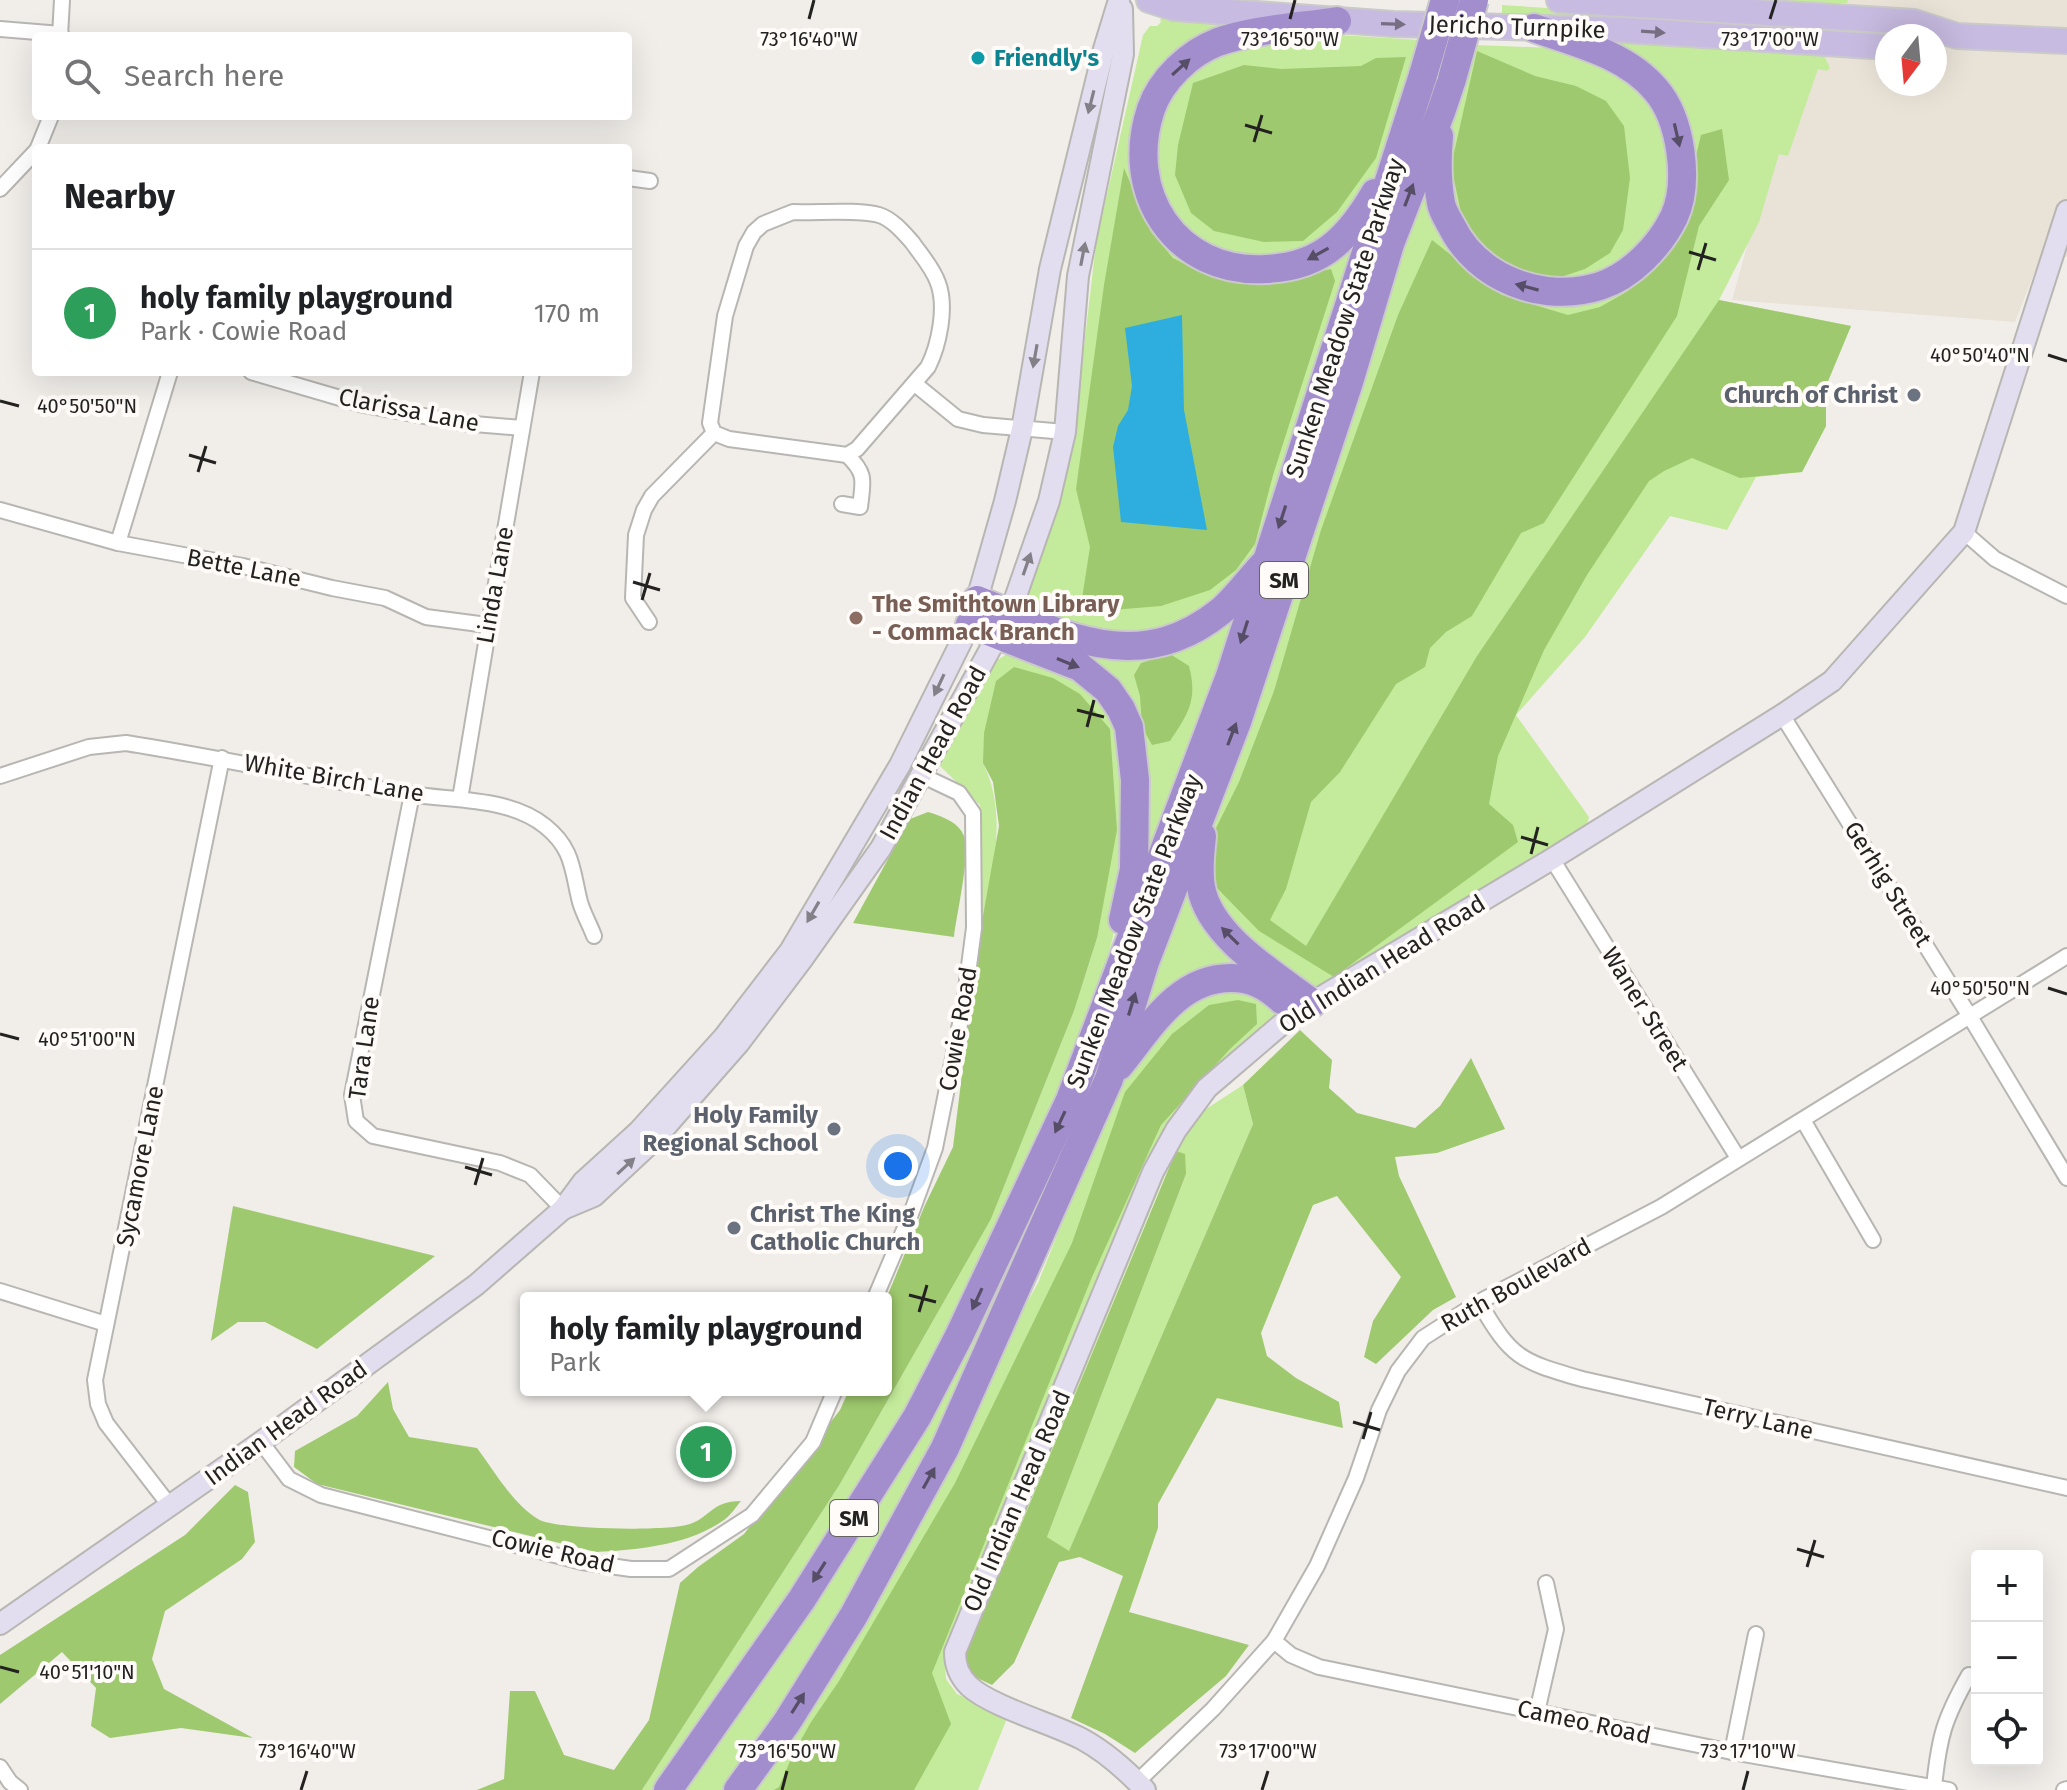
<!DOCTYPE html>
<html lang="en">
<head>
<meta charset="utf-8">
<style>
  body { margin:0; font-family:"Fira Sans",sans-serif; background:#f6f6f6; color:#202124 }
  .controls { position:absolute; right:24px; bottom:24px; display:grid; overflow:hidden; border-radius:8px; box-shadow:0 8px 32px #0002 }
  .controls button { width:72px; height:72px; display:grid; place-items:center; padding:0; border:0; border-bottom:2px solid #e0e0e0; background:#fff; color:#202124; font:40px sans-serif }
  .compass { position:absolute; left:1875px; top:24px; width:72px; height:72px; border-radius:50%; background:#fff; box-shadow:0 8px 32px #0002; rotate:196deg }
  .you { position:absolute; left:898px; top:1166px; width:28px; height:28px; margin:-20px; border:6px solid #fff; border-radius:50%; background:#1a73e8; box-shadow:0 0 0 12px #1a73e833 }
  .badge { display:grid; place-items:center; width:52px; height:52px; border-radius:50%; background:#1a73e8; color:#fff; font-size:26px; font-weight:700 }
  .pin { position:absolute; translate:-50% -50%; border:4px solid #fff; box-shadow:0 2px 8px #0006 }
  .popup { position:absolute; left:520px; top:1292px; width:372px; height:104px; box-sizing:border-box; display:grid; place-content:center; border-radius:8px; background:#fff; filter:drop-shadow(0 2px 6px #0005); font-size:26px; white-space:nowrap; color:#757577 }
  .popup b { font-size:30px; color:#202124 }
  .popup::after { content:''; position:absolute; left:50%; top:100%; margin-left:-16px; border:16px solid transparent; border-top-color:#fff }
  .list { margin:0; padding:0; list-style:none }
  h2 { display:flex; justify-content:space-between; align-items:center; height:104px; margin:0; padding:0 32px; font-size:34px }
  h2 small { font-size:26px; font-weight:400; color:#757577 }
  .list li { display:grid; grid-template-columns:52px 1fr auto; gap:24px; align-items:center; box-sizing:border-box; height:128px; padding:0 32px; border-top:2px solid #e0e0e0 }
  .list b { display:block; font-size:30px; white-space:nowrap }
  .list p { margin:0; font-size:26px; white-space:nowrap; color:#757577 }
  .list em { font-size:26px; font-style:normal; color:#757577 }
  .icon { flex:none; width:44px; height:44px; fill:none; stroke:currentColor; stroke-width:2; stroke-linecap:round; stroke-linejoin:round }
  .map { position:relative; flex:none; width:2067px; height:1790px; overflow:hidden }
  .search { position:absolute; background:#fff; box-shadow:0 8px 32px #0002; left:32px; top:32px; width:600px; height:88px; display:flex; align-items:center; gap:20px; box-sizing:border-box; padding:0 28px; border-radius:8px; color:#757577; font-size:30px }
  .panel { position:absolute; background:#fff; box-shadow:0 8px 32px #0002; left:32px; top:144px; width:600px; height:232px; border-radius:8px }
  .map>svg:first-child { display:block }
  .built { fill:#e9e2d7; fill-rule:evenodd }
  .green { fill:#c4eb9b }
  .forest { fill:#9fc96e }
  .water { fill:#2daedf }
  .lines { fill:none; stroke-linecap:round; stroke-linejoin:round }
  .street-casing { stroke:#b8b6b2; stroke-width:18 }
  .secondary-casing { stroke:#b8b6b2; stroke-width:24 }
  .primary-casing { stroke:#cacaca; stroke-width:28 }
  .highway-casing { stroke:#cacaca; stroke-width:32 }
  .street { stroke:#fff; stroke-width:14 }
  .secondary { stroke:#e3ddf0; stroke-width:20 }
  .primary { stroke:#c8bbe1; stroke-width:24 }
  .highway { stroke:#a38ecd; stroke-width:28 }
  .highway-bridge-casing { stroke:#cacaca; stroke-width:32; stroke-linecap:butt }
  .highway-bridge { stroke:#a38ecd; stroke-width:28 }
  .oneway { fill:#766e81 }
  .oneway2 { fill:#564d66 }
  .oneway3 { fill:#838088 }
  .ticks { fill:none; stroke:#232221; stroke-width:3 }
  .culture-dot { fill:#0f9aa8; stroke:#fefbf8; stroke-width:3 }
  .worship-dot { fill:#6b7280; stroke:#fefbf8; stroke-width:3 }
  .education-dot { fill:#8d6e63; stroke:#fefbf8; stroke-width:3 }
  .labels { text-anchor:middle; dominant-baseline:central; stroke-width:8; stroke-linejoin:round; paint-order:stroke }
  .shield { fill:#fefbf8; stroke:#656362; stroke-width:2 }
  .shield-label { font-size:22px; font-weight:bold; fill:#232221 }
  .street-label { font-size:24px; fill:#232221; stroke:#fefbf8 }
  .culture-label { font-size:24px; font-weight:bold; fill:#0d838f; stroke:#fefbf8; text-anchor:start }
  .worship-label { font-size:24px; font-weight:bold; fill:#5b616d; stroke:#fefbf8; text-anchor:end }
  .education-label { font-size:24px; font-weight:bold; fill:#785e54; stroke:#fefbf8; text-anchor:start }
  .ticks-label { font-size:20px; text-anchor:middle; fill:#232221; stroke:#fefbf8; stroke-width:8; stroke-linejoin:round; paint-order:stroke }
</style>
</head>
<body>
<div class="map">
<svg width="2067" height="1790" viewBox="0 0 2067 1790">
  <rect width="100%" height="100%" fill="#f1eeea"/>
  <path class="built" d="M1816 0H2067V257L2041 256 2015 322 1732 300ZM1887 36H1935V84H1887Z"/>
  <g class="green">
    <path d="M1701 0H1848L1847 3H1839L1837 10Z"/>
    <path d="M1502 5 1787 23V27L1502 14Z"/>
    <path d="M1165 17 1259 24 1147 102 1164 231 1281 276 1374 208 1253 558 1195 622 1117 640 1023 610 1022 599 1068 449 1081 374 1096 243 1143 35 1150 26H1157L1161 22 1160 19Z"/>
    <path d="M1323 34 1420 40 1380 164 1360 204 1305 252 1266 260 1231 256 1197 240 1163 204 1152 158 1157 114 1180 74 1223 48Z"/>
    <path d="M1605 38 1822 51 1830 68 1827 71 1818 69 1788 156 1779 154 1759 222 1719 300 1851 326 1826 386V426L1802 472 1756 477 1727 530 1670 516 1585 637 1516 715 1589 817 1587 825 1337 982 1319 989C1266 968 1239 931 1206 886L1209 835 1287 617 1305 546 1434 141 1430 181 1510 291 1649 264 1688 156Z"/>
    <path d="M1476 45 1554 48 1590 55 1647 93 1669 130 1667 214 1638 255 1605 276 1561 286 1476 252 1447 205 1444 158 1450 119Z"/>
    <path d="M1244 612 1128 934 1136 729 1079 649Z"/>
    <path d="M1007 654 1032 657 1084 680 1123 729 1128 857 1113 937 1098 994 1005 1228 875 1468 659 1790H642L840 1484 991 1219 1074 1011 1097 938 983 763C1011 820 989 884 978 944L980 805 940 766 942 755 988 666Z"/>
    <path d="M1193 881 1297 998 1234 971 1133 1041 1175 909Z"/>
    <path d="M1237 983 1278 1011 1274 1020 1231 1054 1186 1097 1160 1142 944 1653 946 1679 957 1694 1008 1716 978 1790H751L1038 1283 1115 1091 1144 1045 1181 1004Z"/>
    <path d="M1243 1085 1253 1124 1069 1552 1047 1537 1186 1174 1175 1151 1011 1549 963 1652 1174 1147 1206 1109Z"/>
    <path d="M1062 1150 1066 1151 903 1515 730 1790H680L900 1465 1006 1271Z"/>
  </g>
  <g class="forest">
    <path d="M1477 51 1535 76 1576 86 1606 101 1624 126 1630 178 1623 230 1610 253 1585 269 1558 278 1519 271 1490 255 1463 222 1451 166Z"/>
    <path d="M1406 57 1376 158 1337 212 1303 241 1264 242 1214 231 1191 213 1175 175 1178 145 1193 83 1244 65 1281 69 1361 66 1376 58Z"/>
    <path d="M1722 129 1729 180 1699 226 1677 316 1544 523 1521 533 1472 616 1446 632 1430 648 1425 667 1396 684 1340 772 1311 802 1286 889 1270 920 1306 946 1477 656 1719 300 1851 326 1826 386V426L1802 472 1740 478 1692 458 1664 471 1649 481 1587 575 1544 650 1498 756 1489 804 1513 825 1518 842 1334 977 1259 931 1215 886V830L1239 782 1274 691 1321 530 1398 315 1432 240 1502 295 1568 315 1600 307 1628 291 1677 235 1701 135Z"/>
    <path d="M1124 168 1151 232 1173 258 1206 275 1254 285 1331 269 1335 281 1273 475 1255 544 1236 570 1210 590 1161 606 1100 611 1081 605 1090 547 1076 489 1104 285Z"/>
    <path d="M1170 654 1189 666C1198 700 1188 714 1170 741L1152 745 1142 727 1140 696 1134 675 1141 663Z"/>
    <path d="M1014 667 1053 678 1080 694 1110 729 1117 830 1097 938 1074 1011 991 1219 840 1484 642 1790H477L504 1779 510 1691H535L564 1755 614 1770 649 1720 680 1583 698 1567 744 1534 840 1410 849 1390H886V1299L925 1205 953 1147 978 944 999 826 993 782 983 763 984 733 996 681Z"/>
    <path d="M928 812C941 816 959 822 964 836 971 853 956 917 954 937L853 923 910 819Z"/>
    <path d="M1238 1000 1256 1004 1257 1024 1230 1049 1161 1125 1092 1277 932 1673 951 1724 914 1790H774L779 1787 793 1754 811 1722 839 1681 955 1483 1072 1243 1125 1092 1172 1034 1209 1005Z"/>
    <path d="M1300 1030 1332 1060 1329 1088 1357 1113 1415 1128 1440 1106 1471 1058 1505 1129 1437 1153 1395 1157 1399 1176 1456 1297 1433 1310 1376 1364 1364 1357 1373 1321 1401 1277 1337 1196 1313 1205 1261 1333 1267 1356 1296 1378 1339 1402 1343 1428 1217 1398 1158 1504V1528L1129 1612 1249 1645 1226 1676 1135 1753 1105 1734 1071 1718 1123 1576 1080 1557 1059 1562 1014 1663 992 1685 973 1676 963 1652 1011 1549 1176 1151 1185 1154 1186 1174 1047 1537 1069 1551 1253 1124 1243 1085Z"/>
    <path d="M233 1206 435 1256 317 1349 265 1322H238L211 1341Z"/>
    <path d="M388 1382 393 1409 409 1437 477 1448C495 1472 512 1503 538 1519 555 1530 664 1531 686 1525 709 1520 710 1501 741 1501 736 1507 731 1515 724 1520 689 1545 638 1550 596 1552L317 1484 294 1467 295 1451 357 1416Z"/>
    <path d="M235 1485 248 1492 255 1542 242 1559 165 1611 152 1659 164 1689 253 1738 181 1728 110 1738 91 1726 96 1688 62 1652 0 1704V1655L185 1535Z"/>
  </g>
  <path class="water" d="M1182 315 1184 410 1207 530 1121 522 1113 447 1118 426 1128 410 1132 386 1125 328Z"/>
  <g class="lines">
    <defs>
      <g id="street">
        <path d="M0 29 61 34"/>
        <path d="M60 36 62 0"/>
        <path d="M38 148 51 116"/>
        <path d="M628 178 650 181"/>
        <path d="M0 189 36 151"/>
        <path d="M793 212C816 213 859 209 879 215 892 219 903 232 912 242 921 255 933 268 938 283 947 307 939 345 928 367L857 449 847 455 729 439 714 433 710 423 725 316 746 246 754 232 763 224Z"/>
        <path d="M251 372 364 405 462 423 522 428"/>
        <path d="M915 384 958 419 983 425 1065 432"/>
        <path d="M842 504 860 507C863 481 867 474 847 455"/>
        <path d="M0 510 118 543 243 566 332 588 385 598 426 617 487 625"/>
        <path d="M1964 532 1995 559 2067 596"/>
        <path d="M118 543 170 372"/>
        <path d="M649 622 633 598 636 535 644 510 652 496 714 433"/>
        <path d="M1782 715 1969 1015 2067 1178"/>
        <path d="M0 776 89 747 126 743C221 758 315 779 410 794 453 801 509 797 545 826 574 849 572 871 580 902 583 913 590 925 594 936"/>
        <path d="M412 794 352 1095 356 1121 373 1136 500 1163 530 1175 563 1209"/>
        <path d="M460 799C484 657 507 514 532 372"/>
        <path d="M1552 859 1738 1158"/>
        <path d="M1803 1120 1873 1240"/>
        <path d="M0 1291 106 1324"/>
        <path d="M875 1298 912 1211 935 1148 964 1004 974 928 973 813 959 793 921 775"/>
        <path d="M1479 1302C1512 1359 1520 1361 1582 1379L2067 1488"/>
        <path d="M261 1442 289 1479 321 1495 582 1562 631 1569H669L752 1515 813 1442 835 1390"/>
        <path d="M170 1506 106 1423 98 1404 95 1380 222 758"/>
        <path d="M1274 1641 1291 1655 1319 1667 1732 1752 1949 1790"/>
        <path d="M1537 1712 1556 1629 1546 1583"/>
        <path d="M1732 1752 1756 1634"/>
        <path d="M0 1767 10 1782 20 1790"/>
        <path d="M1137 1782 1213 1709 1274 1641 1317 1566 1356 1478 1379 1410 1398 1371 1423 1338 1479 1302 1661 1207 2067 956"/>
        <path d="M1934 1787C1939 1737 1944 1719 1969 1675"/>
        <path d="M2064 1790 2067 1789"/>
      </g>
      <g id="secondary">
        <path d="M563 1209 594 1196 653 1141 739 1043 801 961 881 848 1010 613 1049 501 1065 432 1078 276 1123 54 1122 9"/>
        <path d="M0 1624 261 1442 476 1285 563 1209 583 1182 638 1132 724 1037 790 951 900 765 970 624 1005 501 1022 429 1050 269 1104 49 1119 0"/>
        <path d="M1145 1790C1127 1771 1106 1752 1082 1739 1051 1723 992 1707 969 1686 959 1676 955 1666 955 1652L1153 1172 1176 1130 1207 1088 1296 1012 1552 859 1782 715 1832 681 1964 532 2067 211"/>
      </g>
      <g id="primary">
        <path d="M1149 0 1174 8 1393 24 1625 30 1887 47"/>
        <path d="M1559 0 1914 22 1957 36 2067 41"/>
      </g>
      <g id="highway">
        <path d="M1337 21C1299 27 1255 29 1218 42 1189 53 1161 80 1151 109 1123 192 1175 274 1266 269 1290 268 1315 261 1334 245 1351 231 1364 212 1375 193"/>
        <path d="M1439 136C1437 158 1437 182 1441 203 1442 210 1447 218 1451 225 1477 279 1543 304 1600 286 1631 276 1660 246 1674 217 1690 182 1681 119 1656 90 1626 54 1576 43 1534 28"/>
        <path d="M977 600C1062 634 1138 678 1221 611 1236 598 1249 580 1263 565"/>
        <path d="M970 624 1080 667 1108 690 1121 709 1129 727 1135 780 1134 869 1123 920"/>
        <path d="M1202 836C1200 853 1198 871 1201 887 1209 936 1275 975 1312 1003"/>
        <path d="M1119 1066C1150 1028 1178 977 1232 978 1252 978 1267 986 1282 1000"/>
        <path d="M668 1790 802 1599 917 1417 959 1336 1070 1100 1230 676 1423 75"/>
        <path d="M738 1790 787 1722 854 1615 945 1448 1109 1079 1145 962 1237 722 1349 382 1390 244 1441 112 1452 79"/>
      </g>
    </defs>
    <use href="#street" class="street-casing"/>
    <use href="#secondary" class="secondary-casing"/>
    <use href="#primary" class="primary-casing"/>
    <use href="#highway" class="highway-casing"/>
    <use href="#street" class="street"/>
    <use href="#secondary" class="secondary"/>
    <use href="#primary" class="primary"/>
    <use href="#highway" class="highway"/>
    <defs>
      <g id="highway-bridge">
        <path d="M1423 75 1445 0"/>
        <path d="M1452 79 1474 0"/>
      </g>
    </defs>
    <use href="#highway-bridge" class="highway-bridge-casing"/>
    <use href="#highway-bridge" class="highway-bridge"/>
  </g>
  <defs><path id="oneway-solid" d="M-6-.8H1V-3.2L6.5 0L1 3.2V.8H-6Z" transform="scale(2)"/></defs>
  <g class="oneway">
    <use href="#oneway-solid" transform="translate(1393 24) rotate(2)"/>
    <use href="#oneway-solid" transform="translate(1653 32) rotate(4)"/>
  </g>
  <g class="oneway2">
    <use href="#oneway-solid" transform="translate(1181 67) rotate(-42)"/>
    <use href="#oneway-solid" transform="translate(1677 135) rotate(77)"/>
    <use href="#oneway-solid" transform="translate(1409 195) rotate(-69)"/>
    <use href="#oneway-solid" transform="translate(1318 254) rotate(151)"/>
    <use href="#oneway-solid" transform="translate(1527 287) rotate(-165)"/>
    <use href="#oneway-solid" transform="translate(1282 517) rotate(108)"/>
    <use href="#oneway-solid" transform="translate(1244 632) rotate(108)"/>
    <use href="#oneway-solid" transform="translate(1068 663) rotate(22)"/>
    <use href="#oneway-solid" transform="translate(1232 734) rotate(-69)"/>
    <use href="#oneway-solid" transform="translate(1230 936) rotate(-135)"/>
    <use href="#oneway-solid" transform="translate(1132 1004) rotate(-73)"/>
    <use href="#oneway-solid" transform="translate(1060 1122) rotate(115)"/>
    <use href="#oneway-solid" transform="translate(977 1299) rotate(115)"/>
    <use href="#oneway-solid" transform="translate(929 1478) rotate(-61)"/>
    <use href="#oneway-solid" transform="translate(819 1572) rotate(122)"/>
    <use href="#oneway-solid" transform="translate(798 1703) rotate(-58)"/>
  </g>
  <g class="oneway3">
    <use href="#oneway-solid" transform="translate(1091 102) rotate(104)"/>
    <use href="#oneway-solid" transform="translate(1083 254) rotate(-79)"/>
    <use href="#oneway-solid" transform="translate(1035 356) rotate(100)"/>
    <use href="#oneway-solid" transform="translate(1027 564) rotate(-71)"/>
    <use href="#oneway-solid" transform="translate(939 685) rotate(115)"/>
    <use href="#oneway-solid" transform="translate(813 912) rotate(120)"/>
    <use href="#oneway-solid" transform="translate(626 1166) rotate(-43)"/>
  </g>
  <path class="ticks" d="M809 19 814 0M1290 19 1295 0M1770 19 1776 0M1245 125 1272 133M1254 142 1262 115M1689 252 1716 260M1698 270 1706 243M2048 355 2067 361M0 401 19 406M189 455 216 463M198 472 206 446M633 582 660 590M642 600 650 573M1077 710 1104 717M1087 727 1094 700M1521 837 1548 845M1531 854 1538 827M2048 988 2067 994M0 1034 19 1039M465 1167 492 1175M475 1185 483 1158M909 1295 936 1302M919 1312 927 1285M1353 1422 1380 1430M1363 1439 1371 1412M1797 1549 1824 1557M1807 1567 1815 1540M0 1667 19 1672M301 1790 307 1771M782 1790 787 1771M1262 1790 1268 1771M1743 1790 1748 1771"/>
  <circle class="culture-dot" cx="978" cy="58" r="8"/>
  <g class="worship-dot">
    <circle cx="1914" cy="395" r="8"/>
    <circle cx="834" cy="1129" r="8"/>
    <circle cx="734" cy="1228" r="8"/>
  </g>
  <circle class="education-dot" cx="856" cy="618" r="8"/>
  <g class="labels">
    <g class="shield">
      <rect x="1260" y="562" width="48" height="36" rx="6"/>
      <rect x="830" y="1500" width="48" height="36" rx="6"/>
    </g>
    <g class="shield-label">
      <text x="1284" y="580">SM</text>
      <text x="854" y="1518">SM</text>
    </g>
    <g class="street-label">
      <text transform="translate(1517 27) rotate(2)">Jericho Turnpike</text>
      <text transform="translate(1345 318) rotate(-72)">Sunken Meadow State Parkway</text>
      <text transform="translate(409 410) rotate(11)">Clarissa Lane</text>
      <text transform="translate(244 568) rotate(11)">Bette Lane</text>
      <text transform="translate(495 585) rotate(-80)">Linda Lane</text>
      <text transform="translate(933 753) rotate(-61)">Indian Head Road</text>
      <text transform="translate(334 778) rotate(10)">White Birch Lane</text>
      <text transform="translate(1888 884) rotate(58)">Gerhig Street</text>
      <text transform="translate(1134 931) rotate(-69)">Sunken Meadow State Parkway</text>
      <text transform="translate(1382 964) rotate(-32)">Old Indian Head Road</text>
      <text transform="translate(1645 1009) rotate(58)">Waner Street</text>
      <text transform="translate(958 1029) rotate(-80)">Cowie Road</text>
      <text transform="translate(364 1048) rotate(-82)">Tara Lane</text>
      <text transform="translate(140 1166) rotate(-79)">Sycamore Lane</text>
      <text transform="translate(1516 1285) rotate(-29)">Ruth Boulevard</text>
      <text transform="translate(1758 1419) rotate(13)">Terry Lane</text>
      <text transform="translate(286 1423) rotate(-36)">Indian Head Road</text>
      <text transform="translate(1017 1501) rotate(-67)">Old Indian Head Road</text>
      <text transform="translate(553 1551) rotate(13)">Cowie Road</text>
      <text transform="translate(1584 1722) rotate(12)">Cameo Road</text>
    </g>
    <g class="culture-label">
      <text x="994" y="58">Friendly's</text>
    </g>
    <g class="worship-label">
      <text x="1898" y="395">Church of Christ</text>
      <text x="818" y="1115">Holy Family<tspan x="818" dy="28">Regional School</tspan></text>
      <text x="750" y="1214" text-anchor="start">Christ The King<tspan x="750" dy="28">Catholic Church</tspan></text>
    </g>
    <g class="education-label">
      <text x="872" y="604">The Smithtown Library<tspan x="872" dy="28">- Commack Branch</tspan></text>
    </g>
  </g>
  <g class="ticks-label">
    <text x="809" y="46">73°16'40"W</text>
    <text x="1290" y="46">73°16'50"W</text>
    <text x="1770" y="46">73°17'00"W</text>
    <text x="1980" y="362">40°50'40"N</text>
    <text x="87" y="413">40°50'50"N</text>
    <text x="1980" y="995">40°50'50"N</text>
    <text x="87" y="1046">40°51'00"N</text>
    <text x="87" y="1679">40°51'10"N</text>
    <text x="307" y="1758">73°16'40"W</text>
    <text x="787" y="1758">73°16'50"W</text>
    <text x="1268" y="1758">73°17'00"W</text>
    <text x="1748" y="1758">73°17'10"W</text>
  </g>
</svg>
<div class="controls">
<button>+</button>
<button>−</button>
<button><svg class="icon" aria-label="locate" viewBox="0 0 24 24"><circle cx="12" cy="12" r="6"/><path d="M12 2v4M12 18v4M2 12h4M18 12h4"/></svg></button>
</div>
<svg class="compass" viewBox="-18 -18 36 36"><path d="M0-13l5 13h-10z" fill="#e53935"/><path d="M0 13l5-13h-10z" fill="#757577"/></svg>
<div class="you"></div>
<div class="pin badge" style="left:706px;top:1452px;background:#2e9e5b">1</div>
<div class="popup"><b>holy family playground</b>Park</div>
<div class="search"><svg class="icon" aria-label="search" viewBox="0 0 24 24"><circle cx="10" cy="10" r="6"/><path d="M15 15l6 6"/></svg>Search here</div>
<section class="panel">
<h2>Nearby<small></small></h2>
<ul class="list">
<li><span class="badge" style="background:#2e9e5b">1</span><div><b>holy family playground</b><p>Park · Cowie Road</p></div><em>170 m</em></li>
</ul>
</section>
</div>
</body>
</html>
